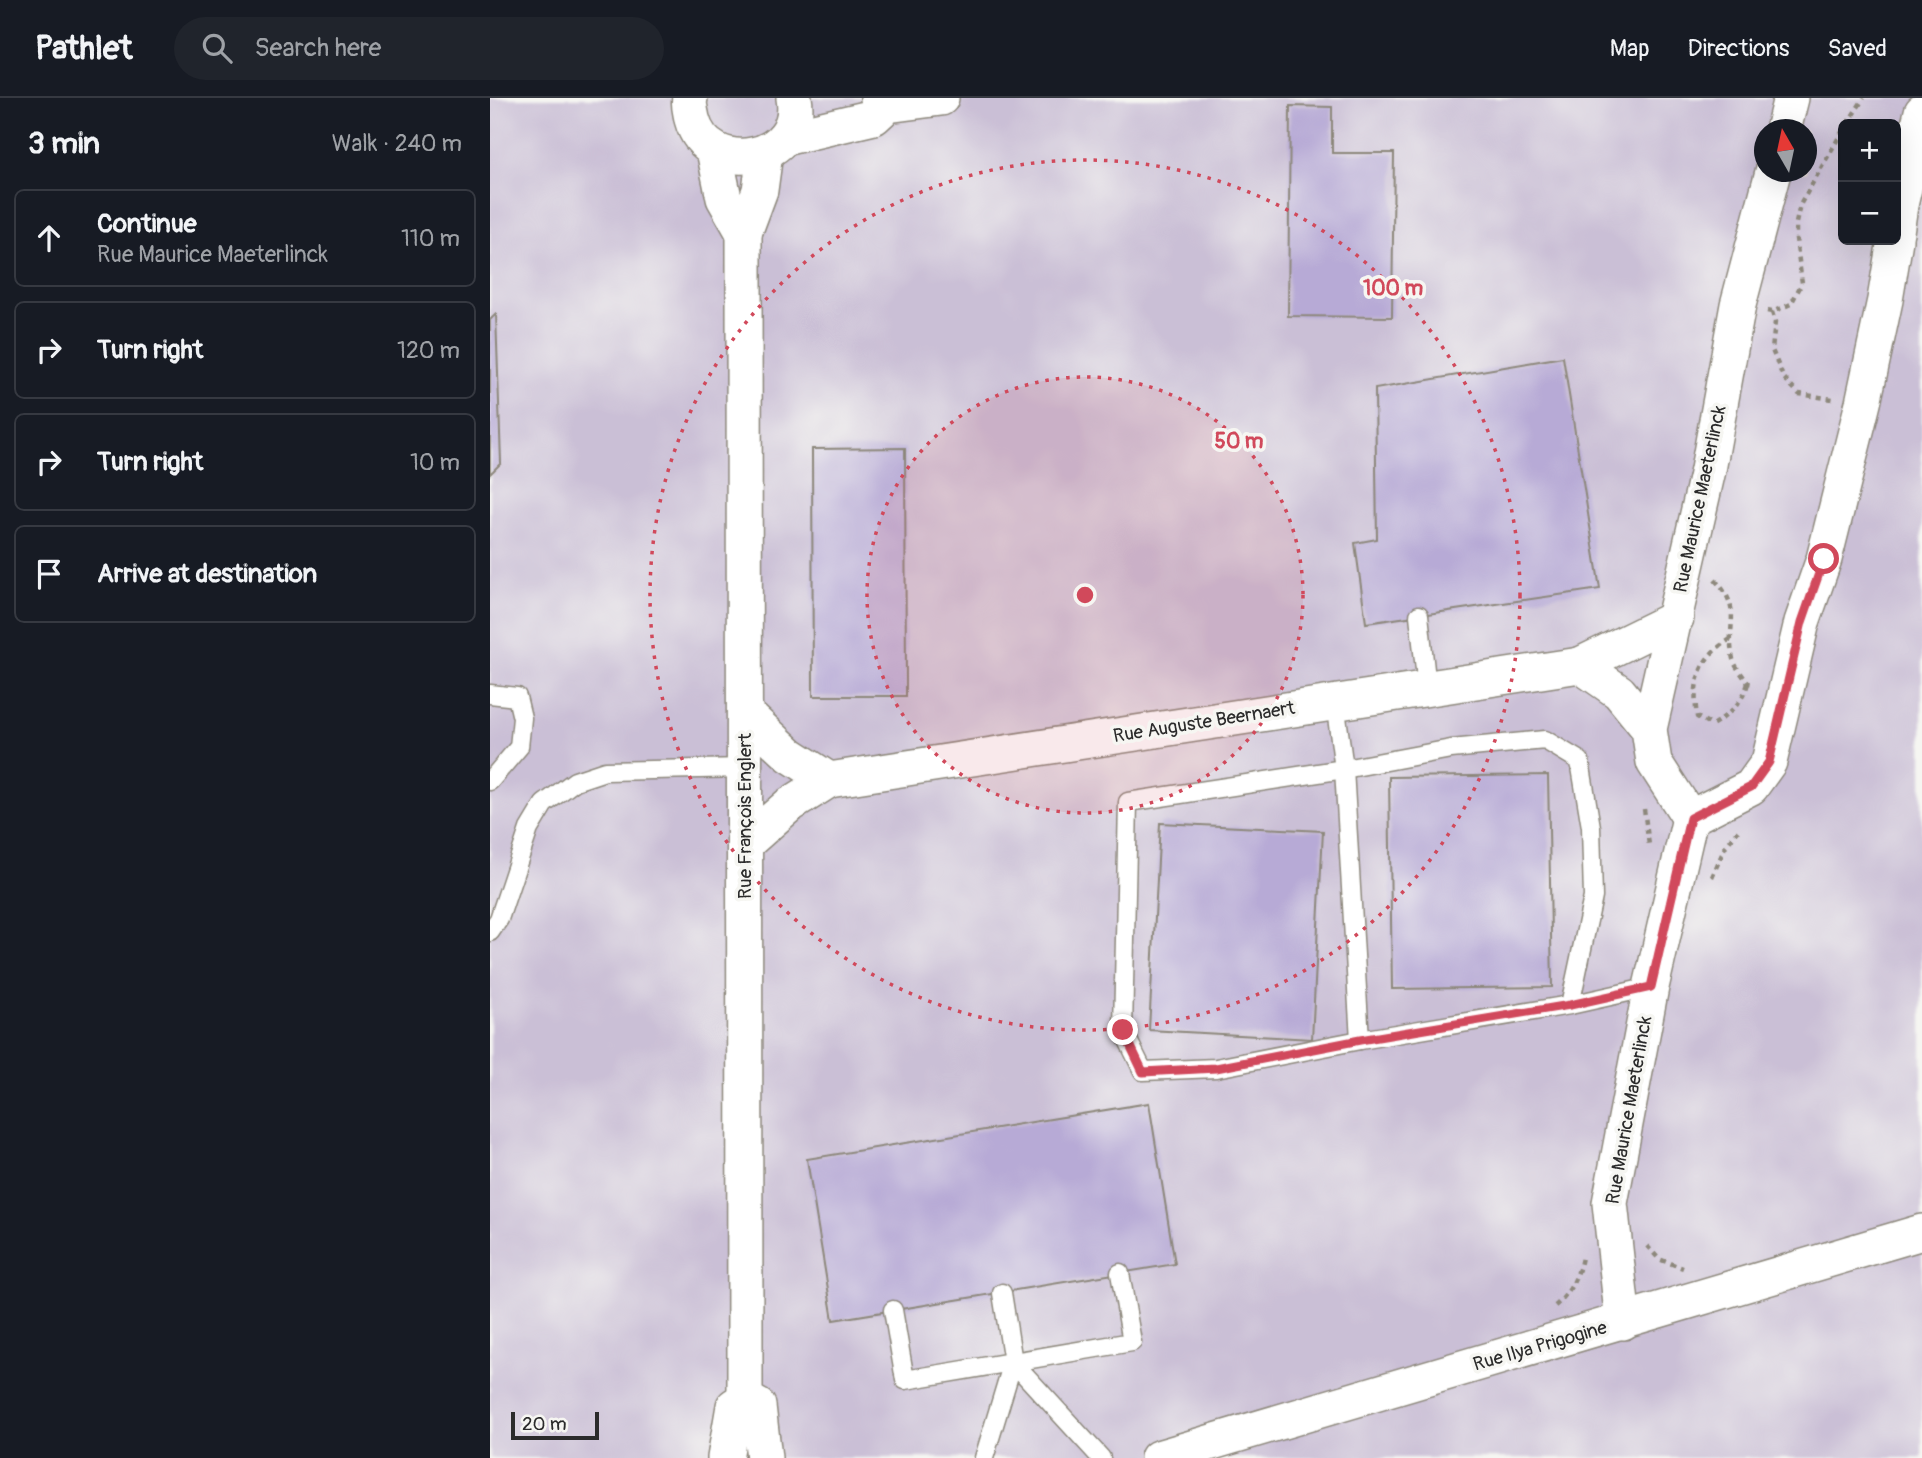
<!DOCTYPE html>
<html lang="en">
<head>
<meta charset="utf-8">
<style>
  body { margin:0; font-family:Pangolin,sans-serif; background:#20242c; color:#f1f3f6 }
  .controls { position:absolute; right:21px; top:21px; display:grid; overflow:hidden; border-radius:10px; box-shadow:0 7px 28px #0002 }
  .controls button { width:63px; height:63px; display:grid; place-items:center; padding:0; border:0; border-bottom:2px solid #363941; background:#171b24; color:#f1f3f6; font:35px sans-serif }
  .compass { position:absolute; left:1264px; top:21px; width:63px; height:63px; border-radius:50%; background:#171b24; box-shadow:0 7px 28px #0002; rotate:351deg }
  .scale { position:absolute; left:21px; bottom:18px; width:88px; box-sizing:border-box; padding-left:7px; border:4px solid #2b2b2b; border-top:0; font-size:19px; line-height:24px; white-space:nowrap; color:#2b2b2b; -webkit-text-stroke:5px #f6f6f2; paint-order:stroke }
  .stop { position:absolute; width:21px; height:21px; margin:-16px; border:5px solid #d1495b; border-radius:50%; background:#fff }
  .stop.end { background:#d1495b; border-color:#fff; box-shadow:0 2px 7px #0008 }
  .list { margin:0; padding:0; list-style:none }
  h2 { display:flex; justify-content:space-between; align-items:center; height:91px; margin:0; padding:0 28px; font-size:30px }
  h2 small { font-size:23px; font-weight:400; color:#9ea1a6 }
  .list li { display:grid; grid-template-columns:46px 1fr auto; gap:21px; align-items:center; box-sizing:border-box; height:98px; margin:0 14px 14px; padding:0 14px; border:2px solid #363941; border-radius:10px }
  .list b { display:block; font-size:26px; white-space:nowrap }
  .list p { margin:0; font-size:23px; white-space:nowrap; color:#9ea1a6 }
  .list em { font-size:23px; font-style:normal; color:#9ea1a6 }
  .icon { flex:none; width:38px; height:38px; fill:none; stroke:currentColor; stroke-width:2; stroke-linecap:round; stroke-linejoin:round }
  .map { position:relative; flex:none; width:1432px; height:1360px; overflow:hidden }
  header { display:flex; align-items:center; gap:42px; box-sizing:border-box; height:98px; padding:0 35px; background:#171b24; border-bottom:2px solid #363941 }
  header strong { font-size:33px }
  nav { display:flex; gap:38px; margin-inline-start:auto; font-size:24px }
  .search { width:490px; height:63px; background:#20242c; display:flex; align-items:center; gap:18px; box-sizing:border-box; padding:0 24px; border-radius:38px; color:#9ea1a6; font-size:26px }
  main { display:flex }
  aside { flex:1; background:#171b24 }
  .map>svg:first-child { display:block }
  .industrial { fill:#cabfd6; fill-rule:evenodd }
  .building { fill:#b7aad6 }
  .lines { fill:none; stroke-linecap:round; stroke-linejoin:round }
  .service-casing { stroke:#8d887c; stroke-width:21 }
  .minor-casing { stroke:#8d887c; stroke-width:38 }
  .path { stroke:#8d887c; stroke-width:4.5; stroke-dasharray:5 5; stroke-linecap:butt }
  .service { stroke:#fff; stroke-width:18 }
  .minor { stroke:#fff; stroke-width:35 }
  .route { stroke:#d1495b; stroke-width:9 }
  .ring { fill:none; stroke:#d1495b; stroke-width:3.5; stroke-dasharray:3.5 7 }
  .labels { text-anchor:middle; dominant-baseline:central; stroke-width:7; stroke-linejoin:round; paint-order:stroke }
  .street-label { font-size:19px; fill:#2b2b2b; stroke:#f6f6f2 }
  .centre { fill:#d1495b; stroke:#f6f6f2; stroke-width:3.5 }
  .ring-label { font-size:21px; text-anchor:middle; font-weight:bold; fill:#d1495b; stroke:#f6f6f2; stroke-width:7; stroke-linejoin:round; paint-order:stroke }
</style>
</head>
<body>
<header>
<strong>Pathlet</strong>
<div class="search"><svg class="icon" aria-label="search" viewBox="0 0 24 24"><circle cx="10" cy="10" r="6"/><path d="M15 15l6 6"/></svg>Search here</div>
<nav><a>Map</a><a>Directions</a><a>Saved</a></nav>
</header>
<main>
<aside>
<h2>3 min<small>Walk · 240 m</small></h2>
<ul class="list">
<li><svg class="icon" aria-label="ahead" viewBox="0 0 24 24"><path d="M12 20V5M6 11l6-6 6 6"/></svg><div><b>Continue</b><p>Rue Maurice Maeterlinck</p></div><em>110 m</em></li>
<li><svg class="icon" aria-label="right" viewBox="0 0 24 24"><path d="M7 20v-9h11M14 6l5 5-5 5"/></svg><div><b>Turn right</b></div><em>120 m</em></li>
<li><svg class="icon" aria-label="right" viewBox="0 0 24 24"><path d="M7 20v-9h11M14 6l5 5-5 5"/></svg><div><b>Turn right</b></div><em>10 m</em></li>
<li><svg class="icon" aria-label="arrive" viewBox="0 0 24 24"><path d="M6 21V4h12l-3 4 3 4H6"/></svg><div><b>Arrive at destination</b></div></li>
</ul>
</aside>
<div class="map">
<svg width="1432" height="1360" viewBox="0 0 1432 1360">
  <rect width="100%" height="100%" fill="#f6f6f2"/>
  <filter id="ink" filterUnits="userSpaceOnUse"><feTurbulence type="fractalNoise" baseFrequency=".0143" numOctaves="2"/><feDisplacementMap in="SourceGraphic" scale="14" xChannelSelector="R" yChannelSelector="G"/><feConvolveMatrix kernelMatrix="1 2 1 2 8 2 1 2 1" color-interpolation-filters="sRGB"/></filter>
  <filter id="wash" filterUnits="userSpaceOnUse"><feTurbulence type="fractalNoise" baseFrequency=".00686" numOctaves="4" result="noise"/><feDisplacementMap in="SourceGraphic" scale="28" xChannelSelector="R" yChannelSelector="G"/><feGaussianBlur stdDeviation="1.57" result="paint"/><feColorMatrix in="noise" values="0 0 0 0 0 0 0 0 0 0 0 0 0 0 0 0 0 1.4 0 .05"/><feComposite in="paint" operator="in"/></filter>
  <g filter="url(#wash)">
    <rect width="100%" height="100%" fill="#efe6cd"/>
    <path class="industrial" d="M0 0H1432V1360H0ZM1353 26H1406V142H1353ZM1274 32H1316V74H1274Z"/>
    <g id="blocks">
      <g class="building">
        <path d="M800 8 842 9V55H904L902 219 798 218Z"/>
        <path d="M6 216 11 365 0 376V222Z"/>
        <path d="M1073 259 1110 491 876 525 865 445 887 441 885 291Z"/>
        <path d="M415 350 416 598H323L322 351Z"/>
        <path d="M1058 677 1062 889 902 891 899 679Z"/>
        <path d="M670 725 833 733 822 941 659 932Z"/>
        <path d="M659 1005 685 1166 343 1222 317 1061Z"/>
      </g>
    </g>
  </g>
  <g filter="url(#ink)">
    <use href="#blocks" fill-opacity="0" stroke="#8d887c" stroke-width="2"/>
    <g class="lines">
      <defs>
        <g id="service">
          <path d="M929 517 937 590"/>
          <path d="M0 596 27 599 32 620 29 649 0 683"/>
          <path d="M845 604 854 671 870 942"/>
          <path d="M0 834 9 821 39 731 54 706 85 683 115 673 256 670"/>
          <path d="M1080 907 1103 799 1101 729 1090 663 1055 642 961 651 854 671 638 704 633 932 653 973 726 970 870 942 1080 907 1161 889"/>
          <path d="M512 1195 523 1264"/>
          <path d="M403 1212 415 1282 642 1244 630 1175"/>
          <path d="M494 1360 523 1264 611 1360"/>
        </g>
        <g id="minor">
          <path d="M200 0C198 7 201 14 202 21 218 82 315 63 304 0"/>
          <path d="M397 7 451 0"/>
          <path d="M1293 32 1301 0"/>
          <path d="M294 40 384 19 397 7 388 0"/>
          <path d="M224 52 234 100 254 135 270 92 275 55"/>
          <path d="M1283 74 1248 207 1218 372 1159 631 1164 664 1200 720 1261 689 1279 664 1312 524 1334 461 1373 305 1395 202 1405 142"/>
          <path d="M1406 134 1410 107 1432 14"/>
          <path d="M254 135 255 1301"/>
          <path d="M1159 631 1129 594 1090 567 1186 520"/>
          <path d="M339 682 1090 567"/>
          <path d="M255 746 298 708 339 682 300 657 256 616"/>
          <path d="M1133 1224 1120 1105 1161 889 1200 720"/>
          <path d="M235 1360 244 1308 255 1301 268 1308 274 1360"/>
          <path d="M668 1360 1432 1134"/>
        </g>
      </defs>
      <use href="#service" class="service-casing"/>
      <use href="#minor" class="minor-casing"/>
      <g class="path">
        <path d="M1357 26 1374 0"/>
        <path d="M1277 213 1282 214 1301 206 1312 185 1306 141V125L1310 107 1353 32"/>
        <path d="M1282 214 1285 224 1282 252 1293 279 1309 296 1343 301"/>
        <path d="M1225 482C1254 513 1235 526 1243 561 1245 569 1253 577 1258 585L1265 586"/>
        <path d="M1241 541C1209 558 1202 585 1207 619L1222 627C1239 617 1253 604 1258 585"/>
        <path d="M1154 711 1159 747"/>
        <path d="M1222 779 1235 749 1248 733"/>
        <path d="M1157 1148 1169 1161 1193 1170"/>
        <path d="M1065 1208C1079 1196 1089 1177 1092 1159"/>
      </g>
      <use href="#service" class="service"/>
      <use href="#minor" class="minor"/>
    </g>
  </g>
  <g class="lines" filter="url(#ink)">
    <path class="route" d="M633 932 653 974 726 970 870 942 1080 907 1161 889 1200 720 1261 689 1279 664 1312 524 1334 461"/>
  </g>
  <circle cx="595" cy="497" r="218" fill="#d1495b" fill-opacity=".12"/>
  <g class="ring">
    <circle cx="595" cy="497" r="218"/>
    <circle cx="595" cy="497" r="435"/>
  </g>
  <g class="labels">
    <g class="street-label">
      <text transform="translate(1210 401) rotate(-78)">Rue Maurice Maeterlinck</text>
      <text transform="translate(714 624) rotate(-9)">Rue Auguste Beernaert</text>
      <text transform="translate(255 718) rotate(-90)">Rue François Englert</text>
      <text transform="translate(1139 1012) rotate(-80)">Rue Maurice Maeterlinck</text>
      <text transform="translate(1050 1248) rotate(-16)">Rue Ilya Prigogine</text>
    </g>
  </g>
  <circle cx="595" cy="497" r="10" class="centre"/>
  <g class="ring-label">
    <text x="903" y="197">100 m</text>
    <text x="749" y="350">50 m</text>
  </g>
</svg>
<div class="controls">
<button>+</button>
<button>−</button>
</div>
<svg class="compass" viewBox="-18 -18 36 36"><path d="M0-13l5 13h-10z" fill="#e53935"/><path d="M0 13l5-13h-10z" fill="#9ea1a6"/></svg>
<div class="scale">20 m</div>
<div class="stop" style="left:1334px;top:461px"></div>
<div class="stop end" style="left:633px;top:932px"></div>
</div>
</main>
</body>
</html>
